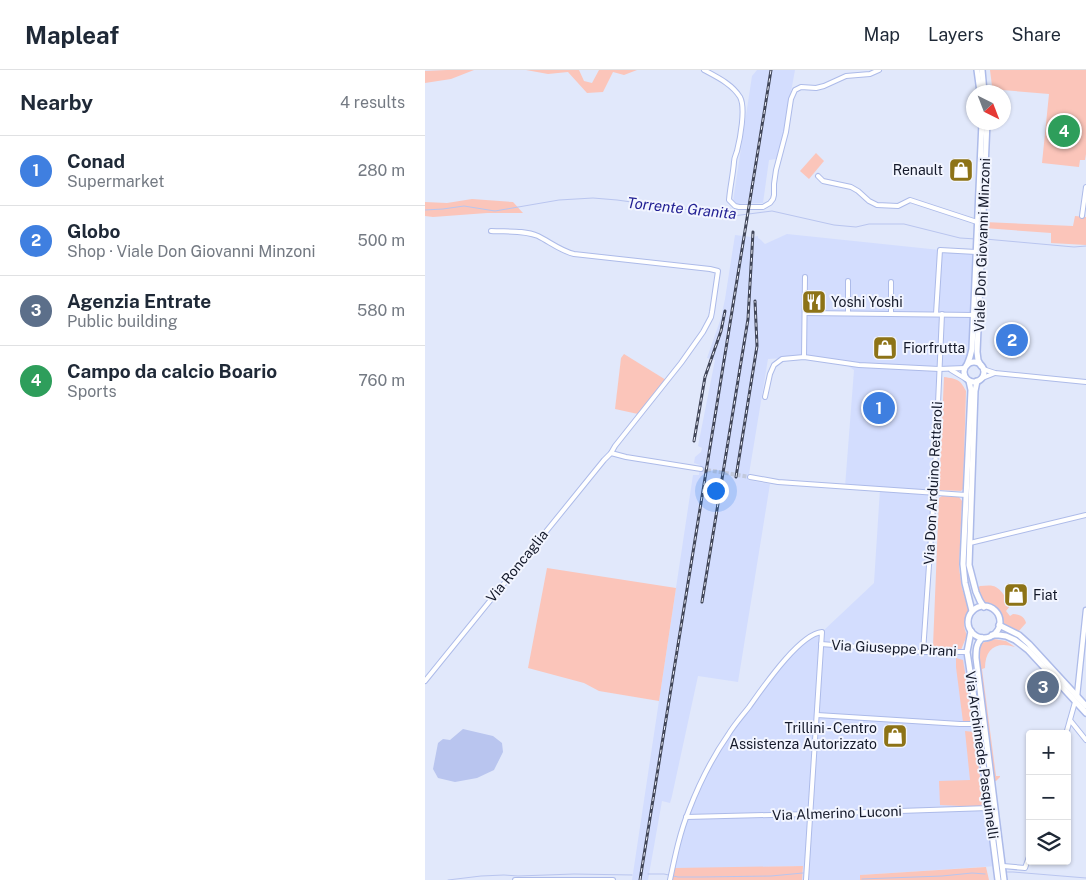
<!DOCTYPE html>
<html lang="en">
<head>
<meta charset="utf-8">
<style>
  body { margin:0; font-family:"Public Sans",sans-serif; background:#f6f6f7; color:#1f2937 }
  .controls { position:absolute; right:15px; bottom:15px; display:grid; overflow:hidden; border-radius:5px; box-shadow:0 1px 4px #0004 }
  .controls button { width:45px; height:45px; display:grid; place-items:center; padding:0; border:0; border-bottom:1px solid #e0e1e3; background:#fff; color:#1f2937; font:25px sans-serif }
  .compass { position:absolute; left:541px; top:15px; width:45px; height:45px; border-radius:50%; background:#fff; box-shadow:0 1px 4px #0004; rotate:138deg }
  .you { position:absolute; left:290px; top:420px; width:18px; height:18px; margin:-12px; border:4px solid #fff; border-radius:50%; background:#1a73e8; box-shadow:0 0 0 8px #1a73e833 }
  .badge { display:grid; place-items:center; width:32px; height:32px; border-radius:50%; background:#8d7317; color:#fff; font-size:16px; font-weight:700 }
  .pin { position:absolute; translate:-50% -50%; border:2px solid #fff; box-shadow:0 1px 5px #0006 }
  .list { margin:0; padding:0; list-style:none }
  h2 { display:flex; justify-content:space-between; align-items:center; height:65px; margin:0; padding:0 20px; font-size:21px }
  h2 small { font-size:16px; font-weight:400; color:#747a83 }
  .list li { display:grid; grid-template-columns:32px 1fr auto; gap:15px; align-items:center; box-sizing:border-box; height:70px; padding:0 20px; border-top:1px solid #e0e1e3 }
  .list b { display:block; font-size:19px; white-space:nowrap }
  .list p { margin:0; font-size:16px; white-space:nowrap; color:#747a83 }
  .list em { font-size:16px; font-style:normal; color:#747a83 }
  .icon { flex:none; width:28px; height:28px; fill:none; stroke:currentColor; stroke-width:2; stroke-linecap:round; stroke-linejoin:round }
  .map { position:relative; flex:none; width:661px; height:810px; overflow:hidden }
  header { display:flex; align-items:center; gap:30px; box-sizing:border-box; height:70px; padding:0 25px; background:#fff; border-bottom:1px solid #e0e1e3 }
  header strong { font-size:24px }
  nav { display:flex; gap:28px; margin-inline-start:auto; font-size:18px }
  main { display:flex }
  aside { flex:1; background:#fff }
  .map>svg:first-child { display:block }
  .built { fill:#d3ddfe }
  .green { fill:#fbc5ba }
  .water { fill:#b9c5ef }
  .lines { fill:none; stroke-linecap:round; stroke-linejoin:round }
  .stream { stroke:#b9c5ef; stroke-width:1 }
  .minor-tunnel { stroke:#c2c9dc; stroke-width:4; stroke-dasharray:4 2; stroke-linecap:butt }
  .minor-casing { stroke:#adbbe9; stroke-width:6 }
  .tertiary-casing { stroke:#adbbe9; stroke-width:7 }
  .secondary-casing { stroke:#adbbe9; stroke-width:8 }
  .minor { stroke:#fff; stroke-width:4 }
  .tertiary { stroke:#fff; stroke-width:4.5 }
  .secondary { stroke:#fff; stroke-width:5 }
  .rail-casing { stroke:#414658; stroke-width:3 }
  .rail { stroke:#f2f5ff; stroke-width:1; stroke-dasharray:4; stroke-linecap:butt }
  .labels { text-anchor:middle; dominant-baseline:central; stroke-width:4; stroke-linejoin:round; paint-order:stroke }
  .poi-label { font-size:14px; fill:#14192a; stroke:#f2f5ff; text-anchor:start }
  .street-label { font-size:14px; fill:#14192a; stroke:#f2f5ff }
  .water-label { font-size:15px; font-style:italic; fill:#201e92; stroke:#f2f5ff }
</style>
</head>
<body>
<header>
<strong>Mapleaf</strong>
<nav><a>Map</a><a>Layers</a><a>Share</a></nav>
</header>
<main>
<aside>
<h2>Nearby<small>4 results</small></h2>
<ul class="list">
<li><span class="badge" style="background:#3f7fe0">1</span><div><b>Conad</b><p>Supermarket</p></div><em>280 m</em></li>
<li><span class="badge" style="background:#3f7fe0">2</span><div><b>Globo</b><p>Shop · Viale Don Giovanni Minzoni</p></div><em>500 m</em></li>
<li><span class="badge" style="background:#5c6f8a">3</span><div><b>Agenzia Entrate</b><p>Public building</p></div><em>580 m</em></li>
<li><span class="badge" style="background:#2e9e5b">4</span><div><b>Campo da calcio Boario</b><p>Sports</p></div><em>760 m</em></li>
</ul>
</aside>
<div class="map">
<svg width="661" height="810" viewBox="0 0 661 810">
  <rect width="100%" height="100%" fill="#e1e8fb"/>
  <g class="built">
    <path d="M332 0H370L359 60 351 89 344 90 338 133 311 134 308 131 327 6Z"/>
    <path d="M362 164 515 180 551 182 547 279 540 298 514 299 498 581 542 582 572 796 436 805 435 810H377L378 796 248 799 261 747 280 705 303 665 349 603 381 570 397 562 449 513 455 419 420 417 429 300 419 293 379 287 343 289 323 410 345 414 313 612 273 606 247 726 245 733 237 731 223 810H207L268 405H274L275 395 269 393 270 387 276 382 277 378 273 376 290 290 282 288 296 248 300 229 310 165 327 167 333 166V168L336 170 340 174Z"/>
  </g>
  <g class="green">
    <path d="M22 0H49L26 9 0 13V1Z"/>
    <path d="M101 0H154L159 11 167 13 174 0H212L199 5 188 2 178 22 162 23 143 2 123 4Z"/>
    <path d="M565 0H661V84L660 90H655L654 97 617 93 624 24 577 20 567 16Z"/>
    <path d="M391 83 399 91 384 109 375 101Z"/>
    <path d="M47 129 88 132 98 143H62L8 147 0 146V132L22 133Z"/>
    <path d="M650 146 661 147V175L626 173V163L559 158V152L648 156Z"/>
    <path d="M199 284 241 310 213 344 190 339 196 288Z"/>
    <path d="M519 307C532 309 535 309 541 321L538 419 536 421 514 420Z"/>
    <path d="M517 426 534 427 537 431 534 498 537 518 544 541C538 549 538 557 542 565L536 580 510 579 508 576 514 428Z"/>
    <path d="M122 498 251 518 234 631 174 621 159 613 103 598Z"/>
    <path d="M555 516C559 516 564 515 568 516 575 517 583 530 585 536L581 541 585 546 588 544C594 544 600 547 601 553L593 562 577 555C573 543 573 539 559 535L552 521V518Z"/>
    <path d="M569 569 581 571 590 577C572 571 560 578 560 598L557 599 571 706H575V707L571 711H570L567 691 563 684 552 593C553 588 552 576 557 573 561 571 565 572 569 569Z"/>
    <path d="M531 588 538 590 548 652H538L531 597Z"/>
    <path d="M540 661 549 662 559 737 515 735 514 711 545 710Z"/>
    <path d="M378 796 377 810H247L250 798Z"/>
    <path d="M561 797 564 810H435V805Z"/>
  </g>
  <path class="water" d="M38 659 68 666 77 673 78 682 69 700 52 708 30 712 13 708 8 699 13 673 18 669 25 670Z"/>
  <g class="lines">
    <g class="stream">
      <path d="M0 140 18 139 39 136 70 141 134 130 168 128 192 130 308 146 347 141 409 155 431 157 444 154H479L535 168 551 169"/>
      <path d="M560 169 649 177 661 176"/>
      <path d="M582 802H588L661 808"/>
      <path d="M223 804H239L253 807H276L346 806 378 803"/>
      <path d="M437 809 517 806 547 803 560 804"/>
      <path d="M23 810 56 806 79 805 93 806 149 804 207 805"/>
    </g>
    <path class="minor-tunnel" d="M276 399 325 407"/>
    <defs>
      <g id="minor">
        <path d="M279 0C292 7 307 14 315 27 321 38 315 69 312 81 311 84 309 88 309 92 308 105 305 117 304 130L310 136 314 137H338L345 133 348 129 349 125V114L351 100 361 62 366 29 370 20 376 17 391 18 399 16 421 6 445 4 454 0"/>
        <path d="M393 106 398 111 426 117 433 121 444 131 452 135 473 136 485 130 552 152"/>
        <path d="M657 146 661 117"/>
        <path d="M423 211V243"/>
        <path d="M380 243 549 245"/>
        <path d="M466 244V212"/>
        <path d="M511 244 515 180 551 182"/>
        <path d="M379 287 380 207"/>
        <path d="M558 299 570 303 661 312"/>
        <path d="M526 300 541 309"/>
        <path d="M555 309 570 303"/>
        <path d="M340 327 345 304 349 295 357 289 379 287 434 295 514 299 540 298"/>
        <path d="M186 383 201 387 276 399"/>
        <path d="M325 407 353 412 541 425"/>
        <path d="M545 473 661 445"/>
        <path d="M396 574 498 582H542"/>
        <path d="M498 582 509 423 517 244"/>
        <path d="M0 611 179 390 186 383 190 376 256 293 278 262 286 247 287 242 293 201 285 199 149 184C136 181 125 172 113 166 99 160 81 162 66 161"/>
        <path d="M392 645 535 654H553"/>
        <path d="M645 650 661 670"/>
        <path d="M641 664 650 632"/>
        <path d="M261 747 385 744 564 738"/>
        <path d="M578 796 600 798 605 784"/>
        <path d="M90 810H188"/>
        <path d="M245 810C250 786 255 762 264 740 274 714 287 688 303 665 309 655 317 646 324 637 337 619 374 564 397 562L381 810"/>
      </g>
      <path id="tertiary" d="M652 626 661 540"/>
      <g id="secondary">
        <path d="M552 0 555 22"/>
        <path d="M557 0 559 22"/>
        <circle cx="549" cy="302" r="10"/>
        <path d="M542 295 545 287 547 279 557 52"/>
        <path d="M556 296 553 290 552 282 562 52"/>
        <path d="M544 311 546 320 538 494 540 513 547 541"/>
        <path d="M552 311 550 321 544 495 551 522 555 531 559 537"/>
        <circle cx="559" cy="552" r="16"/>
        <path d="M574 555 594 565 604 574 661 636"/>
        <path d="M546 561 542 582 553 654 573 810"/>
        <path d="M567 565H574L581 566 590 570 603 580 661 643"/>
        <path d="M557 568C551 574 551 580 551 588L579 810"/>
      </g>
    </defs>
    <use href="#minor" class="minor-casing"/>
    <use href="#tertiary" class="tertiary-casing"/>
    <use href="#secondary" class="secondary-casing"/>
    <use href="#minor" class="minor"/>
    <use href="#tertiary" class="tertiary"/>
    <use href="#secondary" class="secondary"/>
    <defs>
      <g id="rail">
        <path d="M269 371 280 307 296 261 300 241"/>
        <path d="M311 407 332 276 330 231"/>
        <path d="M277 532 323 249 328 162"/>
        <path d="M215 810 346 0"/>
      </g>
    </defs>
    <use href="#rail" class="rail-casing"/>
    <use href="#rail" class="rail"/>
  </g>
  <defs>
    <symbol id="shop-square" viewBox="-11 -11 22 22"><rect x="-9" y="-9" width="18" height="18" rx="4" fill="#8d7317" stroke="#f2f5ff"/><path d="M-5-2.5h2.3a2.7 3.5 0 0 1 5.4 0H5L5.5 6h-11ZM-1.5-2.5h3a1.5 2.3 0 0 0-3 0Z" fill="#fff"/></symbol>
    <symbol id="restaurant-square" viewBox="-11 -11 22 22"><rect x="-9" y="-9" width="18" height="18" rx="4" fill="#8d7317" stroke="#f2f5ff"/><path d="M-5-6h1v4h1v-4h1v4h1v-4h1v5L-1.5 .5V6h-2V.5L-5-1ZM5-6V6H3V1.5H1.5Q1.5-4 5-6Z" fill="#fff"/></symbol>
  </defs>
  <g fill-rule="evenodd">
    <use href="#shop-square" x="522" y="86" width="28" height="28"/>
    <use href="#restaurant-square" x="375" y="218" width="28" height="28"/>
    <use href="#shop-square" x="446" y="264" width="28" height="28"/>
    <use href="#shop-square" x="577" y="511" width="28" height="28"/>
    <use href="#shop-square" x="456" y="652" width="28" height="28"/>
  </g>
  <g class="labels">
    <g class="poi-label">
      <text x="518" y="100" text-anchor="end">Renault</text>
      <text x="406" y="232">Yoshi Yoshi</text>
      <text x="478" y="278">Fiorfrutta</text>
      <text x="608" y="525">Fiat</text>
      <text x="452" y="658" text-anchor="end">Trillini - Centro<tspan x="452" dy="16">Assistenza Autorizzato</tspan></text>
    </g>
    <g class="street-label">
      <text transform="translate(557 175) rotate(-88)">Viale Don Giovanni Minzoni</text>
      <text transform="translate(508 413) rotate(-87)">Via Don Arduino Rettaroli</text>
      <text transform="translate(92 496) rotate(-51)">Via Roncaglia</text>
      <text transform="translate(469 578) rotate(3)">Via Giuseppe Pirani</text>
      <text transform="translate(557 685) rotate(82)">Via Archimede Pasquinelli</text>
      <text transform="translate(412 743) rotate(-2)">Via Almerino Luconi</text>
    </g>
    <g class="water-label">
      <text transform="translate(257 138) rotate(6)">Torrente Granita</text>
    </g>
  </g>
</svg>
<div class="controls">
<button>+</button>
<button>−</button>
<button><svg class="icon" aria-label="layers" viewBox="0 0 24 24"><path d="M12 4l9 5-9 5-9-5zM3 14l9 5 9-5"/></svg></button>
</div>
<svg class="compass" viewBox="-18 -18 36 36"><path d="M0-13l5 13h-10z" fill="#e53935"/><path d="M0 13l5-13h-10z" fill="#747a83"/></svg>
<div class="you"></div>
<div class="pin badge" style="left:454px;top:338px;background:#3f7fe0">1</div>
<div class="pin badge" style="left:587px;top:270px;background:#3f7fe0">2</div>
<div class="pin badge" style="left:618px;top:617px;background:#5c6f8a">3</div>
<div class="pin badge" style="left:639px;top:61px;background:#2e9e5b">4</div>
</div>
</main>
</body>
</html>
